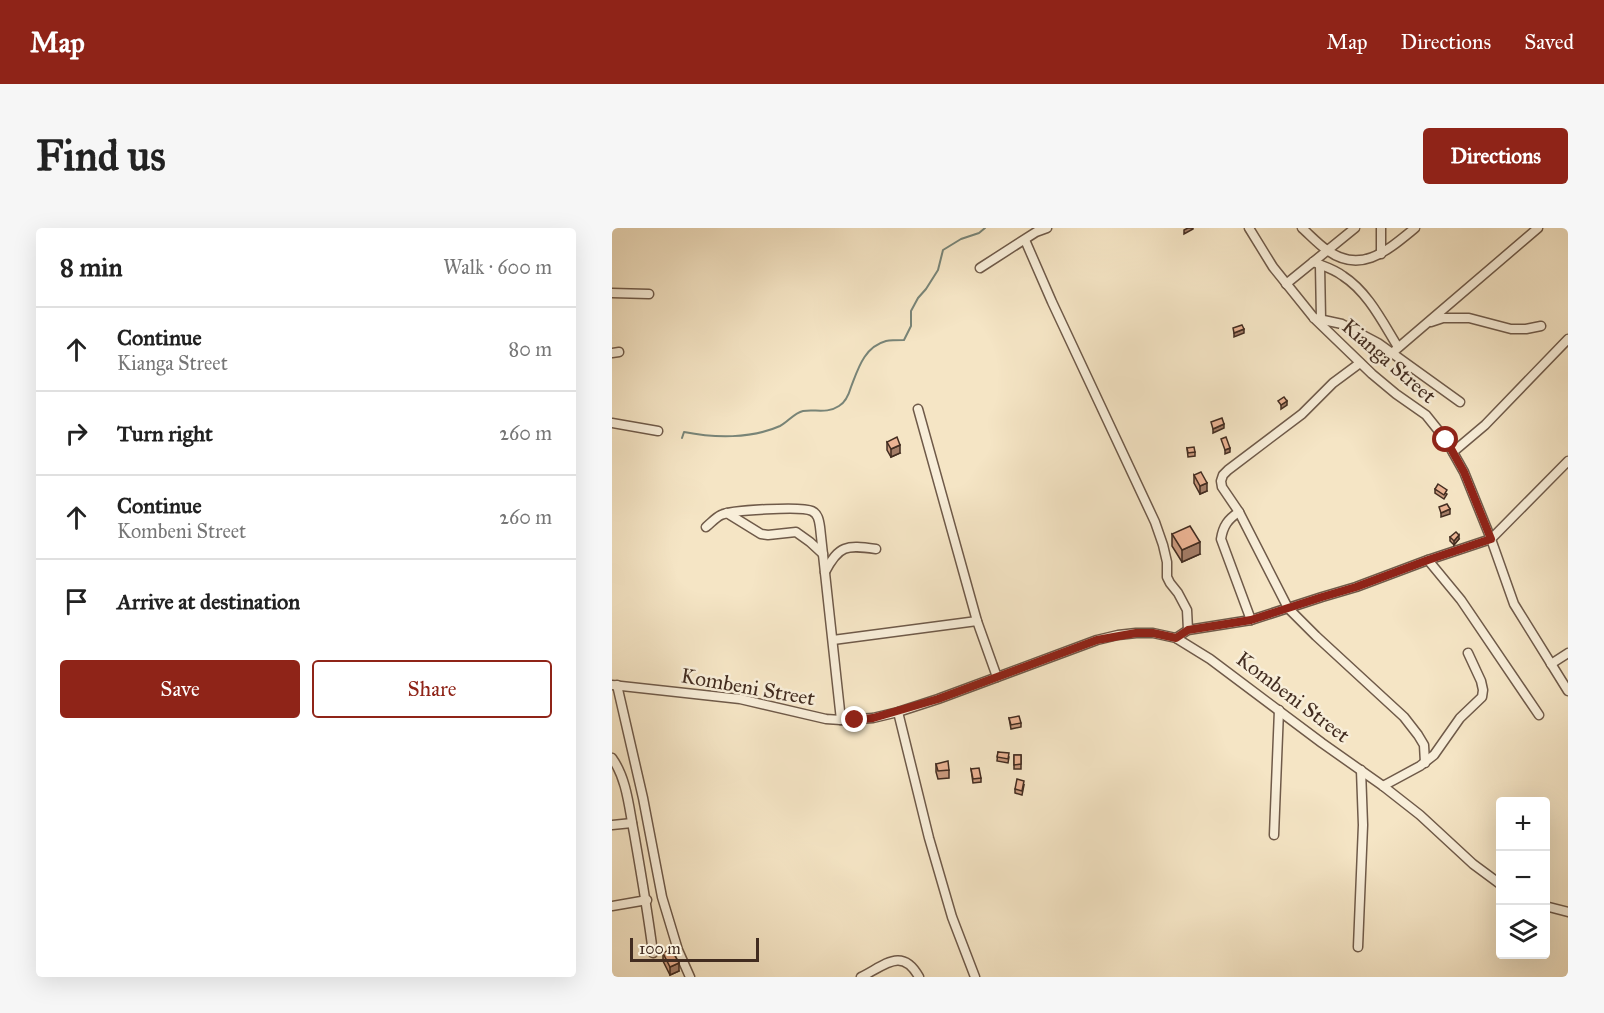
<!DOCTYPE html>
<html lang="en">
<head>
<meta charset="utf-8">
<style>
  body { margin:0; font-family:"IM FELL Great Primer",serif; background:#f6f6f6; color:#222 }
  .controls { position:absolute; right:18px; bottom:18px; display:grid; overflow:hidden; border-radius:6px; box-shadow:0 6px 24px #0002 }
  .controls button { width:54px; height:54px; display:grid; place-items:center; padding:0; border:0; border-bottom:2px solid #e0e0e0; background:#fff; color:#222; font:30px sans-serif }
  .scale { position:absolute; left:18px; bottom:15px; width:129px; box-sizing:border-box; padding-left:6px; border:3px solid #422c20; border-top:0; font-size:16px; line-height:21px; white-space:nowrap; color:#422c20; -webkit-text-stroke:4px #f8eed9; paint-order:stroke }
  .stop { position:absolute; width:18px; height:18px; margin:-14px; border:4px solid #8f2418; border-radius:50%; background:#fff }
  .stop.end { background:#8f2418; border-color:#fff; box-shadow:0 2px 6px #0008 }
  .list { margin:0; padding:0; list-style:none }
  h2 { display:flex; justify-content:space-between; align-items:center; height:78px; margin:0; padding:0 24px; font-size:26px }
  h2 small { font-size:20px; font-weight:400; color:#767676 }
  .list li { display:grid; grid-template-columns:39px 1fr auto; gap:18px; align-items:center; box-sizing:border-box; height:84px; padding:0 24px; border-top:2px solid #e0e0e0 }
  .list b { display:block; font-size:22px; white-space:nowrap }
  .list p { margin:0; font-size:20px; white-space:nowrap; color:#767676 }
  .list em { font-size:20px; font-style:normal; color:#767676 }
  .actions { display:flex; gap:12px; padding:18px 24px }
  .actions a { flex:1; padding:14px 0; border:2px solid #8f2418; border-radius:6px; text-align:center; font-size:21px; color:#8f2418 }
  .actions .main { background:#8f2418; color:#fff }
  .icon { flex:none; width:33px; height:33px; fill:none; stroke:currentColor; stroke-width:2; stroke-linecap:round; stroke-linejoin:round }
  .map { position:relative; flex:none; width:956px; height:749px; overflow:hidden; border-radius:6px }
  header { display:flex; align-items:center; gap:36px; box-sizing:border-box; height:84px; padding:0 30px; background:#8f2418; color:#fff }
  header strong { font-size:28px }
  nav { display:flex; gap:33px; margin-inline-start:auto; font-size:21px }
  .intro { display:flex; align-items:center; justify-content:space-between; box-sizing:border-box; height:144px; padding:0 36px }
  h1 { margin:0; font-size:42px }
  .button { padding:15px 27px; border-radius:6px; background:#8f2418; color:#fff; font-size:21px; font-weight:700 }
  main { display:flex; gap:36px; padding:0 36px }
  aside { flex:1; background:#fff; border-radius:6px; box-shadow:0 6px 24px #0002 }
  .map>svg:first-child { display:block }
  .lines { fill:none; stroke-linecap:round; stroke-linejoin:round }
  .stream { stroke:#788477; stroke-width:2 }
  .street-casing { stroke:#6f5a49; stroke-width:11 }
  .street { stroke:#f8eed9; stroke-width:8 }
  .wall { fill:#ca9a7e; stroke:#422c20; stroke-width:1.5 }
  .shaded-wall { fill:#a47d67; stroke:#422c20; stroke-width:1.5 }
  .building { fill:#ebb393; stroke:#422c20; stroke-width:1.5 }
  .route { stroke:#8f2418; stroke-width:8 }
  .labels { text-anchor:middle; dominant-baseline:central; stroke-width:5; stroke-linejoin:round; paint-order:stroke }
  .street-label { font-size:21px; fill:#422c20; stroke:#f8eed9 }
</style>
</head>
<body>
<header>
<strong>Map</strong>
<nav><a>Map</a><a>Directions</a><a>Saved</a></nav>
</header>
<div class="intro"><h1>Find us</h1><a class="button">Directions</a></div>
<main>
<aside>
<h2>8 min<small>Walk · 600 m</small></h2>
<ul class="list">
<li><svg class="icon" aria-label="ahead" viewBox="0 0 24 24"><path d="M12 20V5M6 11l6-6 6 6"/></svg><div><b>Continue</b><p>Kianga Street</p></div><em>80 m</em></li>
<li><svg class="icon" aria-label="right" viewBox="0 0 24 24"><path d="M7 20v-9h11M14 6l5 5-5 5"/></svg><div><b>Turn right</b></div><em>260 m</em></li>
<li><svg class="icon" aria-label="ahead" viewBox="0 0 24 24"><path d="M12 20V5M6 11l6-6 6 6"/></svg><div><b>Continue</b><p>Kombeni Street</p></div><em>260 m</em></li>
<li><svg class="icon" aria-label="arrive" viewBox="0 0 24 24"><path d="M6 21V4h12l-3 4 3 4H6"/></svg><div><b>Arrive at destination</b></div></li>
</ul>
<div class="actions"><a class="main">Save</a><a>Share</a></div>
</aside>
<div class="map">
<svg width="956" height="749" viewBox="0 0 956 749">
  <rect width="100%" height="100%" fill="#f5e5c5"/>
  <filter id="stains"><feTurbulence type="fractalNoise" baseFrequency=".00333" numOctaves="4"/><feColorMatrix values="0 0 0 0 .2 0 0 0 0 .09 0 0 0 0 .02 0 0 0 .5 -.17"/></filter>
  <radialGradient id="worn" r=".72"><stop offset=".6" stop-color="#630" stop-opacity="0"/><stop offset="1" stop-color="#630" stop-opacity=".3"/></radialGradient>
  <g class="lines">
    <path class="stream" d="M70 210 72 204C102 210 139 211 168 198 176 194 182 185 191 183 203 181 215 186 227 178 234 174 237 166 239 159 246 141 252 119 274 113 279 112 286 112 292 112L299 98V83L306 70 314 61 326 42 331 22 349 11 367 5 373 0"/>
    <defs>
      <g id="street">
        <path d="M637 0 661 39 702 90 760 146 784 166 814 187 834 212 852 244 879 311 902 376 956 463"/>
        <path d="M690 0C698 7 706 16 715 22 749 47 776 22 803 0"/>
        <path d="M413 12 440 74 543 294 551 317 555 334V349L558 355 566 365 575 382 576 402"/>
        <path d="M769 26V0"/>
        <path d="M701 34C711 38 722 41 731 48 756 64 771 95 786 119"/>
        <path d="M708 37 709 91"/>
        <path d="M368 40 424 4 435 0"/>
        <path d="M674 56 743 0"/>
        <path d="M0 65 37 66"/>
        <path d="M702 90 730 96 766 115 848 174"/>
        <path d="M819 94 831 90H857L899 101H914L929 98"/>
        <path d="M0 125 7 124"/>
        <path d="M780 125 926 0"/>
        <path d="M748 135 721 155 690 186 616 242 611 247 609 253 610 259 627 284 676 380 704 408 792 489 806 507 812 517 813 535"/>
        <path d="M306 181 365 393 385 449"/>
        <path d="M0 195 46 203"/>
        <path d="M841 224 873 197 956 111"/>
        <path d="M627 284C616 291 611 298 609 311L639 392"/>
        <path d="M115 285 149 306 156 307 184 304 198 314 211 326"/>
        <path d="M94 299C99 295 103 290 109 287 119 282 190 278 200 283 206 286 207 292 208 299L229 492"/>
        <path d="M816 332 849 372 927 487"/>
        <path d="M213 344C227 317 234 317 264 321"/>
        <path d="M564 410 576 402 639 392 710 369 744 359 816 332 879 311 956 233"/>
        <path d="M221 412 365 393"/>
        <path d="M939 436 956 425"/>
        <path d="M0 457 128 471 214 491 229 492 261 490 286 484 326 471 485 412 506 407 524 405H541L564 410 598 431 710 515 771 558 808 587 861 636 888 656"/>
        <path d="M5 457 31 570 50 669 66 722 78 749"/>
        <path d="M286 484 317 610 340 689 363 749"/>
        <path d="M0 530C15 551 17 580 22 605 29 645 36 685 41 725"/>
        <path d="M771 558 808 538 822 527 848 490 870 469 871 462 869 453 856 425"/>
        <path d="M0 597 20 595"/>
        <path d="M662 607 667 482"/>
        <path d="M0 678 35 672"/>
        <path d="M933 678 956 684"/>
        <path d="M746 719 751 597 749 542"/>
        <path d="M249 749C272 738 290 718 307 749"/>
      </g>
    </defs>
    <use href="#street" class="street-casing"/>
    <use href="#street" class="street"/>
  </g>
  <g class="wall">
    <path d="M275 214 288 225 279 229 275 222Z"/>
    <path d="M575 220 583 224V228L576 229Z"/>
    <path d="M582 247 595 263 588 266 582 255Z"/>
    <path d="M823 261 835 266 832 271 823 265Z"/>
    <path d="M560 306 588 326 570 334 560 318Z"/>
    <path d="M838 309 847 311 842 317 838 313Z"/>
    <path d="M397 490 409 495V499L399 501Z"/>
    <path d="M386 524 397 529 396 535 385 533Z"/>
    <rect x="402" y="527" width="7" height="14"/>
    <path d="M324 536 337 542V550L326 551 324 544Z"/>
    <path d="M359 541 369 550V554L361 555Z"/>
    <path d="M412 557 410 567 403 565V561Z"/>
    <path d="M51 725 67 743 58 747 51 733Z"/>
  </g>
  <g class="shaded-wall">
    <path d="M576 0H581V1L572 6V2Z"/>
    <path d="M632 101V105L622 109V105Z"/>
    <path d="M675 173V177L669 181V177Z"/>
    <path d="M612 196V200L601 205V201Z"/>
    <path d="M288 217V225L279 229V221Z"/>
    <path d="M618 220V224L613 226V222Z"/>
    <path d="M595 255V263L588 266V258Z"/>
    <path d="M838 281V286L829 289V285Z"/>
    <path d="M847 307V311L842 317V313Z"/>
    <path d="M588 314V326L570 334V322Z"/>
    <path d="M67 735V743L58 747V739Z"/>
  </g>
  <g class="building">
    <path d="M630 97 632 101 622 105 621 100Z"/>
    <path d="M672 169 675 173 669 177 666 173Z"/>
    <path d="M610 190 612 196 601 201 599 194Z"/>
    <path d="M285 209 288 217 279 221 275 214Z"/>
    <path d="M614 209 618 220 613 222 609 211Z"/>
    <path d="M582 219 583 224 576 225 575 220Z"/>
    <path d="M589 244 595 255 588 258 582 247Z"/>
    <path d="M826 256 835 262 832 267 823 261Z"/>
    <path d="M835 276 838 281 829 285 827 279Z"/>
    <path d="M578 298 588 314 570 322 560 306Z"/>
    <path d="M844 304 847 307 842 313 838 309Z"/>
    <path d="M407 488 409 495 399 497 397 490Z"/>
    <path d="M386 524 397 525 396 531 385 529Z"/>
    <path d="M402 527H409V536L402 537Z"/>
    <path d="M336 533 337 542 326 543 324 536Z"/>
    <path d="M367 540 369 550 361 551 359 541Z"/>
    <path d="M405 551 412 553 410 563 403 561Z"/>
    <path d="M59 721 67 735 58 739 51 725Z"/>
  </g>
  <g class="lines">
    <path class="route" d="M243 492 261 490 326 471 485 412 524 405H541L564 410 576 402 639 392 710 369 744 359 816 332 879 311 852 244 834 212"/>
  </g>
  <g class="labels">
    <g class="street-label">
      <text transform="translate(777 133) rotate(41)">Kianga Street</text>
      <text transform="translate(136 459) rotate(10)">Kombeni Street</text>
      <text transform="translate(681 469) rotate(37)">Kombeni Street</text>
    </g>
  </g>
  <rect width="100%" height="100%" filter="url(#stains)"/>
  <rect width="100%" height="100%" fill="url(#worn)"/>
</svg>
<div class="controls">
<button>+</button>
<button>−</button>
<button><svg class="icon" aria-label="layers" viewBox="0 0 24 24"><path d="M12 4l9 5-9 5-9-5zM3 14l9 5 9-5"/></svg></button>
</div>
<div class="scale">100 m</div>
<div class="stop" style="left:834px;top:212px"></div>
<div class="stop end" style="left:243px;top:492px"></div>
</div>
</main>
</body>
</html>
